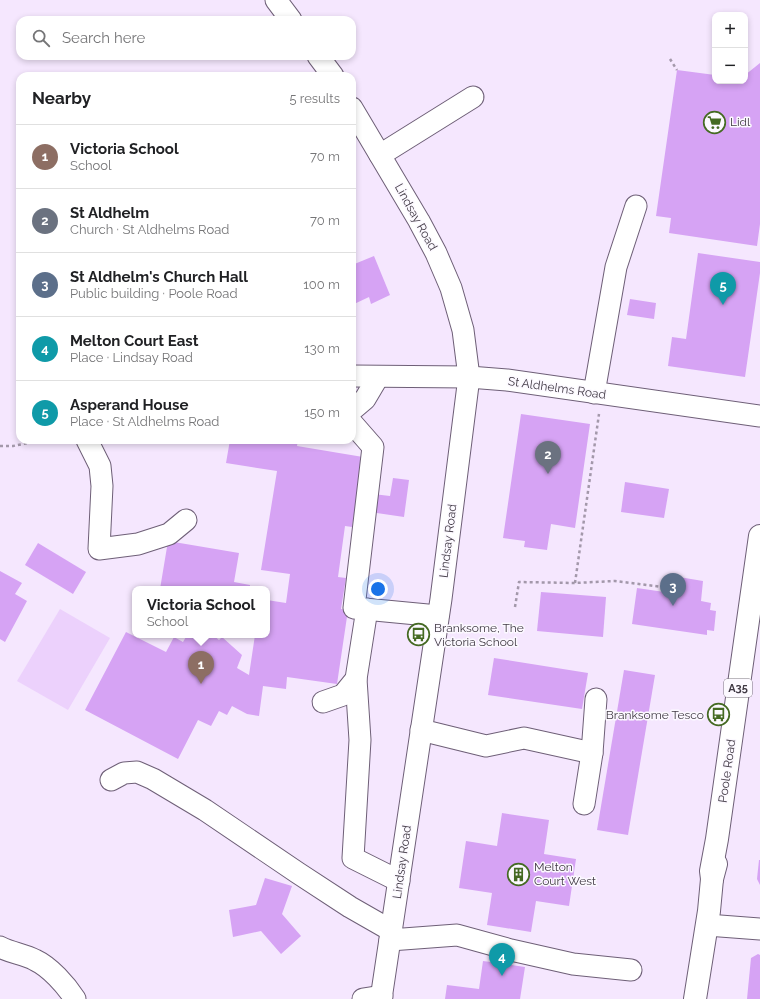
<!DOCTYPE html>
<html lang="en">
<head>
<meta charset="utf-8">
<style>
  body { margin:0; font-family:Raleway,sans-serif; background:#f6f6f6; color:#202124 }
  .controls { position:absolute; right:12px; top:12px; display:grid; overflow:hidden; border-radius:8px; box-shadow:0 2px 6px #0003 }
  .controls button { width:36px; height:36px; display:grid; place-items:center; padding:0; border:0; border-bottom:1px solid #e0e0e0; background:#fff; color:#202124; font:20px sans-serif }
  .you { position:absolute; left:378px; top:589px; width:14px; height:14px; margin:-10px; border:3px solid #fff; border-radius:50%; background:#1a73e8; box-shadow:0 0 0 6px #1a73e833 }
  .badge { display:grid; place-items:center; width:26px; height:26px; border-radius:50%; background:#456a23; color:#fff; font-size:13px; font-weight:700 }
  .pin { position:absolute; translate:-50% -33px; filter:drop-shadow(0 1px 2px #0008) }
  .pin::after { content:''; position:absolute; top:21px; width:14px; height:12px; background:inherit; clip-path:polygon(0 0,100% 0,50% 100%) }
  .popup { position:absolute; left:132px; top:586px; width:138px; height:52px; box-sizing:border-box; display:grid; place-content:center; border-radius:8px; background:#fff; filter:drop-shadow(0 1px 3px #0005); font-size:13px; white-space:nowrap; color:#757577 }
  .popup b { font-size:15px; color:#202124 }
  .popup::after { content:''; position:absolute; left:50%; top:100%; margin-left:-8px; border:8px solid transparent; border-top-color:#fff }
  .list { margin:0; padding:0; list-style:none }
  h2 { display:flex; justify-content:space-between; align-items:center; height:52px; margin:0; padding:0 16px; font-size:17px }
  h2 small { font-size:13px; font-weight:400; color:#757577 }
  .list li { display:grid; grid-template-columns:26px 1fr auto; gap:12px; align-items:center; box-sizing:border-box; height:64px; padding:0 16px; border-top:1px solid #e0e0e0 }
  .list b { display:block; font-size:15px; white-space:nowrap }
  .list p { margin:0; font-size:13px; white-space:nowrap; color:#757577 }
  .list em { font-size:13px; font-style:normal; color:#757577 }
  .icon { flex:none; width:22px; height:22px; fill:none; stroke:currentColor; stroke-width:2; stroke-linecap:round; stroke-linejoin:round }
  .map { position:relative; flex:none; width:760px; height:999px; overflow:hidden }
  .search { position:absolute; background:#fff; box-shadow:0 2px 6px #0003; left:16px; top:16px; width:340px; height:44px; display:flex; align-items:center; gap:10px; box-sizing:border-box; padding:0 14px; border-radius:12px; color:#757577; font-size:15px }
  .panel { position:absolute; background:#fff; box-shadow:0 2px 6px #0003; left:16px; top:72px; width:340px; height:372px; border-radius:12px }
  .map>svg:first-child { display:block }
  .green { fill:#ecd1fc }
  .building { fill:#d6a3f4 }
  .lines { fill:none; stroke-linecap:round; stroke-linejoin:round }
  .minor-casing { stroke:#6e5f77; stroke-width:23 }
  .highway-casing { stroke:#6e5f77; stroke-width:24 }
  .path { stroke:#a398aa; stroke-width:2.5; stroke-dasharray:3 3; stroke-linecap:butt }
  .minor { stroke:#fff; stroke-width:21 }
  .highway { stroke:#fff; stroke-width:22 }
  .labels { text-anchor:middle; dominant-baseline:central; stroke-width:3; stroke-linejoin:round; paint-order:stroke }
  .shield { fill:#fcf9ff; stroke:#79737d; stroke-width:1 }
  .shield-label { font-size:11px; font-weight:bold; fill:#413a45 }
  .poi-label { font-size:12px; fill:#413a45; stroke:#fcf9ff; text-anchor:start }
  .street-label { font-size:12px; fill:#413a45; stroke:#fcf9ff }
</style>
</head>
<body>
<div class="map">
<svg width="760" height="999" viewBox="0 0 760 999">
  <rect width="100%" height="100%" fill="#f5e7fe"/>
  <path class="green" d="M60 609 110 638 68 710 17 681Z"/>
  <g class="building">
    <path d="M760 63V224L757 246 669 233 671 218 656 216 677 70 715 75V81H745V75Z"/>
    <path d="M698 253 760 262V273L745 377 668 366 672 337 686 339Z"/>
    <path d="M374 256 390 295 371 304 369 297 352 305V265Z"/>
    <path d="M630 299 656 303 654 319 627 315Z"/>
    <path d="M521 414 590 424 575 528 551 524 547 550 524 547 525 541 503 538Z"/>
    <path d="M230 440H298L297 446 363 457 352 527 345 526 338 577 346 578 341 609 348 610 337 684 287 677 286 689 263 686 259 716 247 714 232 706 227 715 219 711 211 726 198 720 178 759 85 710 126 632 166 652 174 637 183 642 187 635H213L219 640 222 637 242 655 237 668 249 675 255 635H267V600L286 603 290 574 261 570 277 471 226 463Z"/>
    <path d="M393 478 409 480 404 517 370 512 373 494 390 496Z"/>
    <path d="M625 482 669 489 664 518 621 512Z"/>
    <path d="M168 541 239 553 234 582 250 585V589H160Z"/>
    <path d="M38 543 86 572 73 594 25 565Z"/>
    <path d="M0 571 22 583 15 594 27 601 5 642 0 639Z"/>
    <path d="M673 576 703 581 701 601 711 603 710 610 716 611 714 631 707 630V635L632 624 637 588 671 593Z"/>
    <path d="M541 592 606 597 603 637 537 631Z"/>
    <path d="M494 658 588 673 582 709 488 695Z"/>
    <path d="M624 670 655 675 628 835 597 830Z"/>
    <path d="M502 813 549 820 544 854 576 859 569 906 536 901 531 932 487 925 492 893 459 888 466 841 497 846Z"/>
    <path d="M759 860H760V885L757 879Z"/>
    <path d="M265 878 292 886 282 914 301 936 281 954 261 931 233 937 229 910 256 905Z"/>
    <path d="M758 954 760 955V999H747L751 958Z"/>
    <path d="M483 961 525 967 520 999H445L447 985 479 989Z"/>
  </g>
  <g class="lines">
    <defs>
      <g id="minor">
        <path d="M276 0 291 20"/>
        <path d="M318 56 333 76"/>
        <path d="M352 108 419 221 436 253 451 288 463 330 469 377 441 599 381 999"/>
        <path d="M380 155 473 97"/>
        <path d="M352 376 469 377 507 380 760 416"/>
        <path d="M594 393 616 267 636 206"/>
        <path d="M352 410 365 399 378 377"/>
        <path d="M352 423 373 447 354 608 438 616"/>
        <path d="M87 440 100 466 102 486 99 549 138 544 169 534 186 520"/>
        <path d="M356 679 360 740 353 858 399 881"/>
        <path d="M323 702 343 695 356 679 367 609"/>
        <path d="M421 730 486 746 524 738 592 753"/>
        <path d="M111 780 124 773 137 772 153 779 205 810 298 873 350 907 392 931"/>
        <path d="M584 804 592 753 596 699"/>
        <path d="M707 925 760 929"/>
        <path d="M390 940 457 935 511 950 573 964 631 970"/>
        <path d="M0 947C11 953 24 954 35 960 50 967 66 985 75 999"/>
        <path d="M363 999 382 996"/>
      </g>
      <g id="highway">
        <path d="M712 879 711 871 717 839 760 536"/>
        <path d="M695 999 709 911 712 879 716 864"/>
      </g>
    </defs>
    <use href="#minor" class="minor-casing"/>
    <use href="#highway" class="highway-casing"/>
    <g class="path">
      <path d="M670 59 677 70"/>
      <path d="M0 446H13L43 440"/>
      <path d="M575 583 599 414"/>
      <path d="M515 607 519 582 575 583 615 581 671 588"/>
    </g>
    <use href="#minor" class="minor"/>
    <use href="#highway" class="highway"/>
  </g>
  <defs>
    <symbol id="supermarket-ring" viewBox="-11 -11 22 22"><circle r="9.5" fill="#fcf9ff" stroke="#456a23" stroke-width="1.5"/><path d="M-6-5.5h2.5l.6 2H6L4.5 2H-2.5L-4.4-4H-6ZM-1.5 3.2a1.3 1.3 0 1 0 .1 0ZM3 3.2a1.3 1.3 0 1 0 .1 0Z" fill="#456a23"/></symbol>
    <symbol id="bus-ring" viewBox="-11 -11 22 22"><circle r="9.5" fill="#fcf9ff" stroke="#456a23" stroke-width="1.5"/><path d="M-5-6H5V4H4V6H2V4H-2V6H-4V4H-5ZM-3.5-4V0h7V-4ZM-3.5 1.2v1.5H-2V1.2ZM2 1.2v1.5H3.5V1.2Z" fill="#456a23"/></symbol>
    <symbol id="building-ring" viewBox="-11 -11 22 22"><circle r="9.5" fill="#fcf9ff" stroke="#456a23" stroke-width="1.5"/><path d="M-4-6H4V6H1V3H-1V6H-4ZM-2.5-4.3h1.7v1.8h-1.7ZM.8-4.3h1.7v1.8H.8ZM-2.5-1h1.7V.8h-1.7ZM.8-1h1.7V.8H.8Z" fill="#456a23"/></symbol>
  </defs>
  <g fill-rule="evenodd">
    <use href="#supermarket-ring" x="702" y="110" width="25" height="25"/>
    <use href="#bus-ring" x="406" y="622" width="25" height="25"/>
    <use href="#bus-ring" x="706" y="702" width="25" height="25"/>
    <use href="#building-ring" x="506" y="862" width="25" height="25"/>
  </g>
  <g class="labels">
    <rect class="shield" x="724" y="679" width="28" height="18" rx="3"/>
    <g class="shield-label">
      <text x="738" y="688">A35</text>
    </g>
    <g class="poi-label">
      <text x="730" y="122">Lidl</text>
      <text x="434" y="628">Branksome, The<tspan x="434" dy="14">Victoria School</tspan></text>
      <text x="704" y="715" text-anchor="end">Branksome Tesco</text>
      <text x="534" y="867">Melton<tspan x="534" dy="14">Court West</tspan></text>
    </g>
    <g class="street-label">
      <text transform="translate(416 217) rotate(61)">Lindsay Road</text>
      <text transform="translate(557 388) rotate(8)">St Aldhelms Road</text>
      <text transform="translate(448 541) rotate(-83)">Lindsay Road</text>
      <text transform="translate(727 771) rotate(-82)">Poole Road</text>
      <text transform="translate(402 862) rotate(-82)">Lindsay Road</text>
    </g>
  </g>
</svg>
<div class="controls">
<button>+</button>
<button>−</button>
</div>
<div class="you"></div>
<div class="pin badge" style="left:201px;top:684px;background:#8d6e63">1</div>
<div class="popup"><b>Victoria School</b>School</div>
<div class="pin badge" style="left:548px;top:474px;background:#6b7280">2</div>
<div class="pin badge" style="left:673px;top:606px;background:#5c6f8a">3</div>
<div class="pin badge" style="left:502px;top:976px;background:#0f9aa8">4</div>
<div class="pin badge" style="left:723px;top:305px;background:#0f9aa8">5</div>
<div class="search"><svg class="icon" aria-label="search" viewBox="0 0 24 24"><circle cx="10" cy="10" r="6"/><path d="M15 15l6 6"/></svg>Search here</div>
<section class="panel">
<h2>Nearby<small>5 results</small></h2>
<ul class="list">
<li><span class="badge" style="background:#8d6e63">1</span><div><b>Victoria School</b><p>School</p></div><em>70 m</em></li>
<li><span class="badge" style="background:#6b7280">2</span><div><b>St Aldhelm</b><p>Church · St Aldhelms Road</p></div><em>70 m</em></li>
<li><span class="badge" style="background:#5c6f8a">3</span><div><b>St Aldhelm's Church Hall</b><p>Public building · Poole Road</p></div><em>100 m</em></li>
<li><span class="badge" style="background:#0f9aa8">4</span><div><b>Melton Court East</b><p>Place · Lindsay Road</p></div><em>130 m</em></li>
<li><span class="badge" style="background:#0f9aa8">5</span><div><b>Asperand House</b><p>Place · St Aldhelms Road</p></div><em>150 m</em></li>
</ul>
</section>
</div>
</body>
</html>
